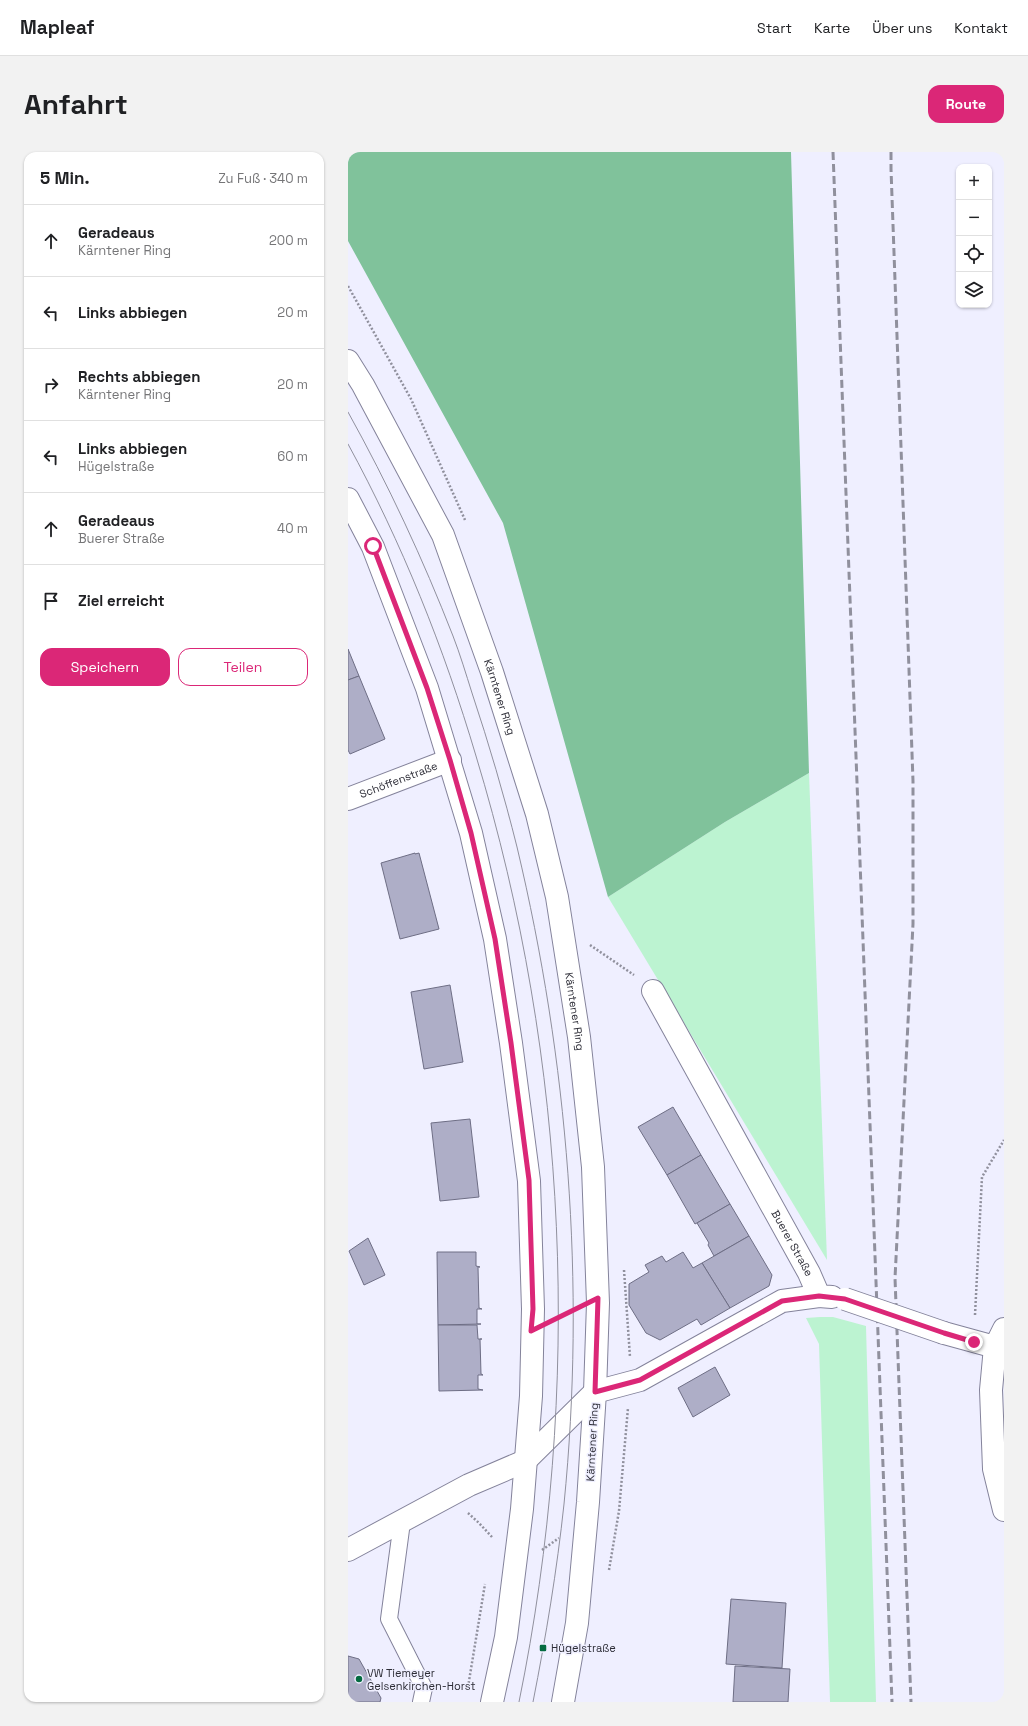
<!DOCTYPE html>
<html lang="de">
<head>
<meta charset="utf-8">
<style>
  body { margin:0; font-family:"Space Grotesk",sans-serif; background:#f2f2f2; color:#202124 }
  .controls { position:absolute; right:12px; top:12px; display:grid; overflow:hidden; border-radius:8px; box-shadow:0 1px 3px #0004 }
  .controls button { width:36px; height:36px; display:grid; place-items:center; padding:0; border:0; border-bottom:1px solid #e0e0e0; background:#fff; color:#202124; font:20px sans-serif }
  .stop { position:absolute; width:12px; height:12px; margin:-9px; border:3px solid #db2777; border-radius:50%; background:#fff }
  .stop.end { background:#db2777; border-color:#fff; box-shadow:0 1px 4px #0008 }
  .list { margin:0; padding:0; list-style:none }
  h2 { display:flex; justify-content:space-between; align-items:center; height:52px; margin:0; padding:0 16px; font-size:17px }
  h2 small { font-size:13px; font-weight:400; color:#757577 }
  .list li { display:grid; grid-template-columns:26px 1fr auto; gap:12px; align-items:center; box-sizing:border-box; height:72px; padding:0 16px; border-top:1px solid #e0e0e0 }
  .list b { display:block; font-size:15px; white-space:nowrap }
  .list p { margin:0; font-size:13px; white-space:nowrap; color:#757577 }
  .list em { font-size:13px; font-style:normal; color:#757577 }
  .actions { display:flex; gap:8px; padding:12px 16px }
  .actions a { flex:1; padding:9px 0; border:1px solid #db2777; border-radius:12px; text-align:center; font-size:14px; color:#db2777 }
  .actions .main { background:#db2777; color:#fff }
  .icon { flex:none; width:22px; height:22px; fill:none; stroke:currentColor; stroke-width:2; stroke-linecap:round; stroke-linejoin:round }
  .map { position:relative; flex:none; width:656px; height:1550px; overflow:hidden; border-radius:12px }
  header { display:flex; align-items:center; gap:24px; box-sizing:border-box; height:56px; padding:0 20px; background:#fff; border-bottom:1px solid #e0e0e0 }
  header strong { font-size:19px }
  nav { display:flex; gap:22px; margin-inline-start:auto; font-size:14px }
  .intro { display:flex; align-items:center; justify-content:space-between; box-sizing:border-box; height:96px; padding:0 24px }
  h1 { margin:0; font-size:28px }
  .button { padding:10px 18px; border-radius:12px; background:#db2777; color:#fff; font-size:14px; font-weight:700 }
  main { display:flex; gap:24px; padding:0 24px }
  aside { flex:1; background:#fff; border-radius:12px; box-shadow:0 1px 3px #0004 }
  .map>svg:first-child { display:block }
  .green { fill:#bcf3d1 }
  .forest { fill:#80c29b }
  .building { fill:#aeaec7; stroke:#6e6e85 }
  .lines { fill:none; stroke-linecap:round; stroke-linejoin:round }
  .service-casing { stroke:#84839b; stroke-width:18 }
  .minor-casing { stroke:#84839b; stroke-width:24 }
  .secondary-casing { stroke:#84839b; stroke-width:24 }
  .path { stroke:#90909d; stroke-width:2.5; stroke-dasharray:2 2; stroke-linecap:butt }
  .service { stroke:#fff; stroke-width:16 }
  .minor { stroke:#fff; stroke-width:22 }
  .secondary { stroke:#fff; stroke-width:22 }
  .tram { stroke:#90909d; stroke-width:1 }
  .rail { stroke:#90909d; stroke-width:3; stroke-dasharray:8 4; stroke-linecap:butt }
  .minor-bridge-casing { stroke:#84839b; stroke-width:24; stroke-linecap:butt }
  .minor-bridge { stroke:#fff; stroke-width:22 }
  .route { stroke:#db2777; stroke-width:5 }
  .poi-dot { fill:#046b40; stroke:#efefff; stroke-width:1.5 }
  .labels { text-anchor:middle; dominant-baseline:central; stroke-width:3; stroke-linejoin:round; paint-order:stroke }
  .street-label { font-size:11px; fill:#2d2d37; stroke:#efefff }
  .poi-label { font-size:11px; fill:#2d2d37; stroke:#efefff; text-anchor:start }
</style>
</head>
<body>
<header>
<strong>Mapleaf</strong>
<nav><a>Start</a><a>Karte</a><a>Über uns</a><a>Kontakt</a></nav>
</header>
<div class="intro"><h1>Anfahrt</h1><a class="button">Route</a></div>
<main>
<aside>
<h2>5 Min.<small>Zu Fuß · 340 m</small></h2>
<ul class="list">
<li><svg class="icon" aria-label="ahead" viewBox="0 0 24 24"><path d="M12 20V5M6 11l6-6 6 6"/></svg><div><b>Geradeaus</b><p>Kärntener Ring</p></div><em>200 m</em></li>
<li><svg class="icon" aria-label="left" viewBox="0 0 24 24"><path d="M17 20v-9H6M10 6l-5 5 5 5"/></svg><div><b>Links abbiegen</b></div><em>20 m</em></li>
<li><svg class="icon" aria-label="right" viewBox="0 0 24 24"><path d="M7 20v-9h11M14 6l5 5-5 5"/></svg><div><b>Rechts abbiegen</b><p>Kärntener Ring</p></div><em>20 m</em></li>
<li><svg class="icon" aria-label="left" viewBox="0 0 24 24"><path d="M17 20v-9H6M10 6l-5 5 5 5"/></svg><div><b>Links abbiegen</b><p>Hügelstraße</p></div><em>60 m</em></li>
<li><svg class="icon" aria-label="ahead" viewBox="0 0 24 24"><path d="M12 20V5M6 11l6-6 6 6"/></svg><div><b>Geradeaus</b><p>Buerer Straße</p></div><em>40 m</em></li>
<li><svg class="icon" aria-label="arrive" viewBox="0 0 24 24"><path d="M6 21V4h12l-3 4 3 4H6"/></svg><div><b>Ziel erreicht</b></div></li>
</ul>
<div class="actions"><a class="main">Speichern</a><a>Teilen</a></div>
</aside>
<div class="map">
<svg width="656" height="1550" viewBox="0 0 656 1550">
  <rect width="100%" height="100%" fill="#efefff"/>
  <g class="green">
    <path d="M461 621 479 1108 260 745 377 670Z"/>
    <path d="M472 1165H485L518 1174 528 1550H482L471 1192 458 1166Z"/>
  </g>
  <path class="forest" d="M0 0H443L461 621 377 670 260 745 155 371 0 89Z"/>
  <g class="building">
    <path d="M0 497 11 524 0 528Z"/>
    <path d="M11 524 37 587 2 602 0 598V528Z"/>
    <path d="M67 701V702L71 701 91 777 52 787 33 711Z"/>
    <path d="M102 833 115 910 76 917 63 840Z"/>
    <path d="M325 955 353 1003 319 1023 290 975Z"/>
    <path d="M122 967 131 1045 92 1049 83 971Z"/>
    <path d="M353 1003 382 1052 347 1072 319 1023Z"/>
    <path d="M382 1052 401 1084 366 1104 360 1093 361 1091 349 1071Z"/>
    <path d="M401 1084 424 1123 421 1134 382 1156 354 1111Z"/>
    <path d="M20 1086 37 1123 16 1133 1 1099Z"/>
    <path d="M89 1100H128V1114L132 1115H130L131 1156 134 1157H129V1172H133L90 1173Z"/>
    <path d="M335 1100 345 1116 354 1111 382 1156 353 1173 349 1167 312 1188 298 1181 281 1153V1132L301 1120 297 1113 314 1104 318 1110Z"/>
    <path d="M90 1173H129L130 1187H134H132L133 1222 135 1223H130V1237L135 1238 91 1239Z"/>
    <path d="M367 1215 382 1243 345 1265 330 1236Z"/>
    <path d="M383 1447 438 1451 434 1516 378 1512Z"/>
    <path d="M0 1504 11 1507 33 1546 32 1550H0Z"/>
    <path d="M387 1514 442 1517 440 1550H385Z"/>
  </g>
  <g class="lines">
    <defs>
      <path id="service" d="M54 1370 41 1467 76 1536 73 1550"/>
      <g id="minor">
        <path id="s1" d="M0 647 102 608"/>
        <path id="s2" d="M305 839 461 1121 471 1144 484 1145"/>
        <path d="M656 1177 647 1195 643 1238 646 1317 656 1358"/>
        <path d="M596 1181 647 1195"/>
        <path d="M0 1398 121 1333 177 1309 247 1240 292 1228 434 1149 471 1144"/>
      </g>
      <g id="secondary">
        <path id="s3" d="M0 209 15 233 95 383 144 520 189 662 209 745 231 885 245 1015 250 1151 247 1240 240 1350 229 1471 215 1550"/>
        <path d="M0 347 25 395 79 536 123 681 147 787 163 891 181 1029 185 1157 183 1244 174 1357 158 1485 144 1550"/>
      </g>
    </defs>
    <use href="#service" class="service-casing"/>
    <use href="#minor" class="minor-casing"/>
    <use href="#secondary" class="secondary-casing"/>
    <g class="path">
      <path d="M0 134 63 247 117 368"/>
      <path d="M242 793 286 823"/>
      <path d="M276 1118 282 1205"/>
      <path d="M627 1163 634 1025 656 988"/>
      <path d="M209 1166 225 1158"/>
      <path d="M120 1361 131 1371 144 1385"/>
      <path d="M194 1398 211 1386"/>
      <path d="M261 1418 271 1359 280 1256"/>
      <path d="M120 1535 137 1432"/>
    </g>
    <use href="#service" class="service"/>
    <use href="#minor" class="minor"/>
    <use href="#secondary" class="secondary"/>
    <g class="tram">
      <path d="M0 260C40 332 75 407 105 484 112 502 118 522 124 541 141 592 156 643 169 695 220 909 238 1132 216 1352 209 1418 198 1484 185 1550"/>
      <path d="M0 292C54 391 96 496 128 604 221 910 235 1237 171 1550"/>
    </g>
    <g class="rail">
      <path d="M485 0 544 1550"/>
      <path d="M543 0V17L565 629V772L547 1126 563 1550"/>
    </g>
    <defs>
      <path id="minor-bridge" d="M497 1147 596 1181"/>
    </defs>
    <use href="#minor-bridge" class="minor-bridge-casing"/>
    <use href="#minor-bridge" class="minor-bridge"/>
  </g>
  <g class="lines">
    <path class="route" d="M25 394 79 536 102 608 123 681 147 787 163 891 181 1028 185 1157 183 1179 250 1146 247 1240 292 1228 434 1149 471 1144 497 1147 596 1181 626 1190"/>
  </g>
  <g class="poi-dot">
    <rect x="191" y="1492" width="8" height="8" rx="2"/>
    <circle cx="11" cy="1527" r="4"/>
  </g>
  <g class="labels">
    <g class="street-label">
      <text stroke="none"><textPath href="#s3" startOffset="370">Kärntener Ring</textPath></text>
      <text stroke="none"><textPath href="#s1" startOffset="54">Schöffenstraße</textPath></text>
      <text stroke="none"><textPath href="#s3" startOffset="694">Kärntener Ring</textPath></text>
      <text stroke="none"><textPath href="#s2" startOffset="288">Buerer Straße</textPath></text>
      <text transform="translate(244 1290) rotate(-87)">Kärntener Ring</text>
    </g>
    <g class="poi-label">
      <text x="203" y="1496">Hügelstraße</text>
      <text x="19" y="1521">VW Tiemeyer<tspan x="19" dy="13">Gelsenkirchen-Horst</tspan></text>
    </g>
  </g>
</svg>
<div class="controls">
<button>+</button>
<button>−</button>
<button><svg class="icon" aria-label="locate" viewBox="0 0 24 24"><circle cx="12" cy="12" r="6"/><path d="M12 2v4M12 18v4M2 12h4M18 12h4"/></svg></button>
<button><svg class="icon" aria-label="layers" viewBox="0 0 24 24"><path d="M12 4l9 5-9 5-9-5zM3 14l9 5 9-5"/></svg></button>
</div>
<div class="stop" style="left:25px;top:394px"></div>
<div class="stop end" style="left:626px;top:1190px"></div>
</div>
</main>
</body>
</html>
